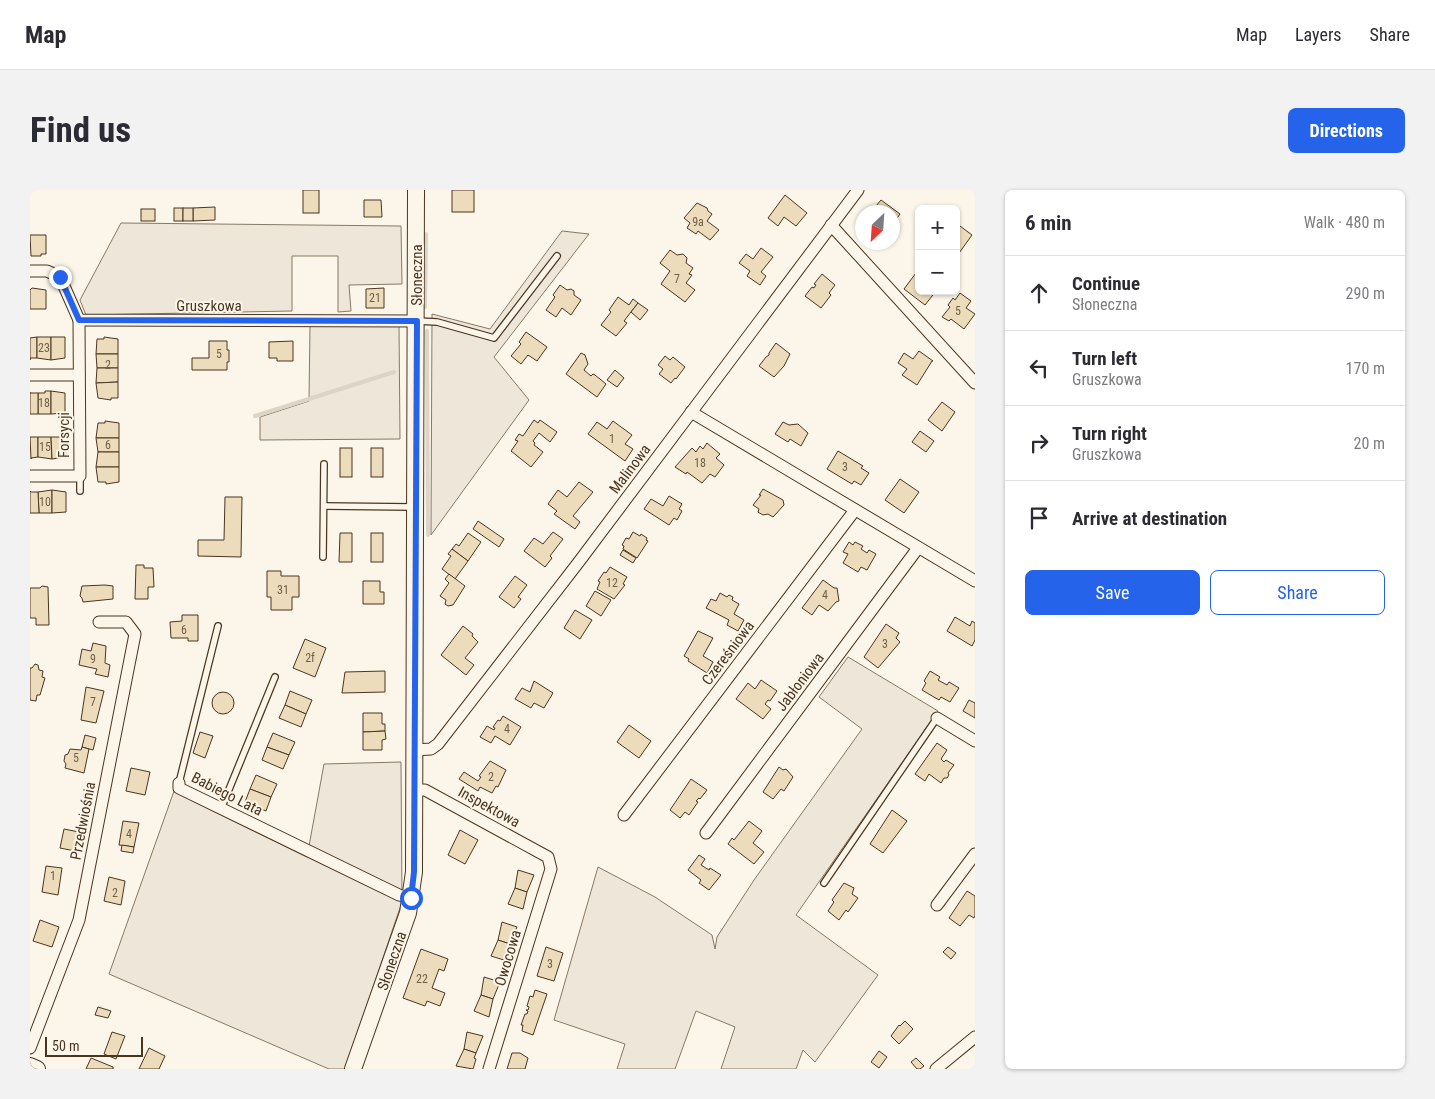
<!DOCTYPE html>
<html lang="en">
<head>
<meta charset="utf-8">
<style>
  body { margin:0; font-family:"Roboto Condensed",sans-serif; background:#f2f2f3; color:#2b2b33 }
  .controls { position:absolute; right:15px; top:15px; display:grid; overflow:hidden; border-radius:8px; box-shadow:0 1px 4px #0004 }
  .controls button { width:45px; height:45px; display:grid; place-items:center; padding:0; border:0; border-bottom:1px solid #e1e1e2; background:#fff; color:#2b2b33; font:25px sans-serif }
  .compass { position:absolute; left:825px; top:15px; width:45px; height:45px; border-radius:50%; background:#fff; box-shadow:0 1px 4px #0004; rotate:205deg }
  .scale { position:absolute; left:15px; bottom:12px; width:98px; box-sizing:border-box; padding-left:5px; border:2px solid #4a3520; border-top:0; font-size:14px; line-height:18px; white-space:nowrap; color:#4a3520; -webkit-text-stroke:4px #fbf6e9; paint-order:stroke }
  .stop { position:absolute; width:15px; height:15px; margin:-11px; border:4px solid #2563eb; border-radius:50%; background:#fff }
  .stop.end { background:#2563eb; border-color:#fff; box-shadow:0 1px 5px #0008 }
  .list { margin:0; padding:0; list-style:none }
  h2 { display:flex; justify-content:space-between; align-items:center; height:65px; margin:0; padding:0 20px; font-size:21px }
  h2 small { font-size:16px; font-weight:400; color:#7c7c81 }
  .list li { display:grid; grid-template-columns:32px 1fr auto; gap:15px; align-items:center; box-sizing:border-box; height:75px; padding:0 20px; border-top:1px solid #e1e1e2 }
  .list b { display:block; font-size:19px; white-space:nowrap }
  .list p { margin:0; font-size:16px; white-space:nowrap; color:#7c7c81 }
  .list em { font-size:16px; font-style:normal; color:#7c7c81 }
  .actions { display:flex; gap:10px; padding:15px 20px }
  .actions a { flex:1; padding:11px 0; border:1px solid #2563eb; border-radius:8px; text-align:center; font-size:18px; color:#2563eb }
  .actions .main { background:#2563eb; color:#fff }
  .icon { flex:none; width:28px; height:28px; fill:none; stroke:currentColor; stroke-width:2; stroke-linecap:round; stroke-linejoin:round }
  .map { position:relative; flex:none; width:945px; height:879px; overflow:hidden; border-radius:8px }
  header { display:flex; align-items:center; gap:30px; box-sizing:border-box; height:70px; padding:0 25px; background:#fff; border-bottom:1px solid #e1e1e2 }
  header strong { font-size:24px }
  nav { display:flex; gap:28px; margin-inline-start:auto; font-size:18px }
  .intro { display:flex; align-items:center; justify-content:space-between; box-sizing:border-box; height:120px; padding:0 30px }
  h1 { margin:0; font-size:35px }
  .button { padding:12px 22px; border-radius:8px; background:#2563eb; color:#fff; font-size:18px; font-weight:700 }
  main { display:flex; gap:30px; padding:0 30px }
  aside { flex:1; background:#fff; border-radius:8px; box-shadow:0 1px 4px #0004 }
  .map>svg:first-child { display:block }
  .green { fill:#ede6d9; stroke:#887966 }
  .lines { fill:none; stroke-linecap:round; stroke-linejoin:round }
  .stream { stroke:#dcd4c6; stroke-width:4 }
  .building { fill:#ecdcbc; stroke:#4a3520 }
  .lane-casing { stroke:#4a3520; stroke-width:8 }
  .street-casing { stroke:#4a3520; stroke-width:13 }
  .secondary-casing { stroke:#4a3520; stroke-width:18 }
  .lane { stroke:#fbf6e9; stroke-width:5.5 }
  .street { stroke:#fbf6e9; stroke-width:11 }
  .secondary { stroke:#fbf6e9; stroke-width:16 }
  .route { stroke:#2563eb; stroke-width:6 }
  .labels { text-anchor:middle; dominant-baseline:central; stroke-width:4; stroke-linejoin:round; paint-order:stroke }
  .number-label { font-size:12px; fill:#725f47 }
  .street-label { font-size:15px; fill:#4a3520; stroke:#fbf6e9 }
</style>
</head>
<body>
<header>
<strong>Map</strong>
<nav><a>Map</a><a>Layers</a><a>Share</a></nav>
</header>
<div class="intro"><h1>Find us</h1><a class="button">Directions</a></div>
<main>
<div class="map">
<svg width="945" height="879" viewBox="0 0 945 879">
  <rect width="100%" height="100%" fill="#fbf6e9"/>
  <g class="green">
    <path d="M91 33 371 36 372 94 319 95 321 121 308 122V66H262V121L56 125 50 110Z"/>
    <path d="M532 41 559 44 464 167 499 210 401 345 402 124 460 139Z"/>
    <path d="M280 136H369L370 249 230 250V227L279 211Z"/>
    <path d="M818 467 908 521 766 725 848 785 785 872 773 860 766 879H691L705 837 666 821 645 879H587L595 854 524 830 568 677 625 707 682 745 685 759 687 747 724 690 832 539 789 507Z"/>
    <path d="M371 572 372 712 315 879H299L79 784 144 601 277 667 294 574Z"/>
  </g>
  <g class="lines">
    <g class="stream">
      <path d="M395 117 396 44"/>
      <path d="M397 141 398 345"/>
      <path d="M230 225 225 226 364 182"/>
    </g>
  </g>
  <g class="building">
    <rect x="273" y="0" width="16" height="23"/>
    <rect x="422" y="0" width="22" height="22"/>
    <path d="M755 5 777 23 766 36 754 27 748 36 738 28Z"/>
    <path d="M334 10H351L352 27H334Z"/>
    <path d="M851 10 870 24 862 35V22H844L847 18 846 16Z"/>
    <path d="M667 13 677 18 678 21 682 24 677 31 689 40 680 50 668 41 666 44 657 38 660 33 654 28Z"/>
    <path d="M185 17V30L163 31V18Z"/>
    <rect x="144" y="18" width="9" height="13"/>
    <rect x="153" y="18" width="10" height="13"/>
    <rect x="111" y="19" width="14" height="12"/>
    <path d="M926 33 942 45 927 66H926Z"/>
    <path d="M0 45H16V64H11V66H1Z"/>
    <path d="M731 58 743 67 731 82 736 86 730 95 717 86 720 81 709 73 716 64 723 69Z"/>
    <path d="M640 60 647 65 653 64 657 68 656 73 663 78 659 84 662 85 656 93 665 100 655 112 631 94 640 81 630 73Z"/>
    <path d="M889 79V101H906L895 115 874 99Z"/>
    <path d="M792 84 805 95 799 103 801 105 791 118 775 106 782 97 784 98 786 95 784 94Z"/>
    <path d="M530 95 537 100 541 99 544 101V105L551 110 541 125 532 118 526 127 516 120 525 107 523 105Z"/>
    <path d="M2 98 16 100V119H0V100Z"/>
    <path d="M354 98V118H336V99Z"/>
    <path d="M930 103 941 111 936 118 945 124 934 139 921 129 919 131 912 127 920 117 918 115 923 108 925 110Z"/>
    <path d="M588 107 599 115 603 109 608 113 594 131 597 133 586 146 571 135 581 122 579 120Z"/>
    <path d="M608 113 618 120 610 130 601 122Z"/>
    <path d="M496 142 517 157 507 171 498 165 491 174 481 166 491 154 489 152Z"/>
    <path d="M7 147V168H0V170V148Z"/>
    <path d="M7 147H21V170L7 168Z"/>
    <path d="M21 147H35V168L21 170Z"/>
    <path d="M74 147 88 149V164H66L67 149H74Z"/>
    <path d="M179 151H197V160H199V172H197V180H162V168H179Z"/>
    <path d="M263 151V171H247V168H239V152Z"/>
    <path d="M746 153 760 164 754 176 744 187 729 176 736 167 739 165V163Z"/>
    <path d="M889 161 903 171H902L887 195 872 185 877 179 868 173 874 163 883 169Z"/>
    <path d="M551 163 555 165 558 174 554 180 561 186 563 184 565 185 576 194 567 207 536 184Z"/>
    <path d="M66 164H88V178H67Z"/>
    <path d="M635 166 640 170 643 167 655 177 646 189 645 188 641 193 629 184 633 179 628 175Z"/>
    <path d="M67 178H88V192L66 193Z"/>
    <path d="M585 180 594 188 587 197 577 190Z"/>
    <path d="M88 192V208H81V210L68 208 66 193Z"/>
    <path d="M15 201H21V224H8V203H15Z"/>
    <path d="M21 201 35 203V223L21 224Z"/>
    <path d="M0 202V203H8V224H0Z"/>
    <path d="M912 212 925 222 912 241 898 230Z"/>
    <path d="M504 230 508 233 510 230 527 242 520 252 509 243 503 251 505 253 504 255 513 262 501 277 481 261 488 251 485 250 489 244 493 246Z"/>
    <path d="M75 231 89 233V248H66L68 233H75Z"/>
    <path d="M583 231 602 245 595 254 603 259 595 271 558 244 567 232 577 239Z"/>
    <path d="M753 232 759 235 768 234 778 243 771 256 760 249 758 252 745 244Z"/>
    <path d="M890 241 904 251 896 262 882 252Z"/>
    <path d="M0 247H8V267L1 268V269Z"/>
    <path d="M8 247H21L22 269 8 267Z"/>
    <path d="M21 247H35L36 267 22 269Z"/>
    <path d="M66 248H89V262H68Z"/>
    <path d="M677 253 690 264 686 268 694 275 685 287 680 284 672 293 657 282 656 284 645 277 662 258 666 262 670 256 673 259Z"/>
    <rect x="310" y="258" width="12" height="29"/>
    <rect x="341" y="258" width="12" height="29"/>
    <path d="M808 261 833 276 831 278 839 283 831 295 824 291 822 294 797 279Z"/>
    <path d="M68 262H89V277H66Z"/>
    <path d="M66 277H89V292L76 294V292H68Z"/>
    <path d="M870 289 889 302 874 323 855 310Z"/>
    <path d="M549 292 563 302 543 326 550 332 545 339 524 324 527 321 518 314 528 300 537 307Z"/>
    <path d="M733 299 753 310 754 315 743 327 738 324 733 325 728 322 729 319 723 315 731 305H729Z"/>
    <path d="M22 300V323H9L8 302Z"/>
    <path d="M22 300 36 302V322L22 323Z"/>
    <path d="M0 301 1 302H8L9 323H0Z"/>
    <path d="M639 306 652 314 649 319 652 321 647 330 644 328 639 335 614 319 621 309 633 316Z"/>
    <path d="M195 307H212L211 367 168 366V350H194Z"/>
    <path d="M448 331 474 349 469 357 443 339Z"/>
    <path d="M523 342 533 349 520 366 522 368 515 377 494 361 504 348 513 354Z"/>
    <path d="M603 342 610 346 611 344 617 348 616 350 618 351 607 368 593 359 594 356 592 355 596 348 599 349Z"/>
    <path d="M310 343H322V372H309Z"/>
    <rect x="341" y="343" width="12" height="29"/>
    <path d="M438 343 451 352 438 371 422 359 426 354 429 356Z"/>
    <path d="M819 352 823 355 825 352 833 356 831 359 837 363 839 360 846 364 837 380 831 377 828 382 813 373 818 364 813 362Z"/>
    <path d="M422 359 438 371 425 389 412 379 421 366 418 364Z"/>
    <path d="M593 360 606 368 603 373 590 365Z"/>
    <path d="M106 375H114V378H123L124 397H118V409H105Z"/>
    <path d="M580 377 597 387 593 394 595 395 584 409 567 399 570 392 568 391 574 382 576 383Z"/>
    <path d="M237 381H251V386H269V407H262V420H241V407H237Z"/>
    <path d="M419 384 435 396 423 415 418 416 415 414 416 410 410 406 419 393 415 389Z"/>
    <path d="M485 386 497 395 488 407 491 409 484 418 469 407Z"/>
    <path d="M793 390 804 398H807L809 411 806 412 798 421 789 415 782 425 772 418Z"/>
    <path d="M333 391H350V402H354V414H333Z"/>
    <path d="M75 395 83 396V409L53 412 52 408 50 406 52 396Z"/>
    <path d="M12 396 18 397 19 435H6V428H0V398H10Z"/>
    <path d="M565 401 581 410 571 426 556 416Z"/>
    <path d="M690 403 697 407 699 405 703 407 702 410 709 414 704 424 714 430 708 441 697 435 699 430 676 418 681 409 686 411Z"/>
    <path d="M545 420 562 430 550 449 534 438Z"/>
    <path d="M152 425H168V451H158V448H141L140 432 152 431Z"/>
    <path d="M925 427 940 436 942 431 945 433V450L942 456 917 441Z"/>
    <path d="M856 434 869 443 866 448 870 452 848 478 834 467Z"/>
    <path d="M433 436 443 444 442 446 448 452 435 468 444 475 436 485 411 465Z"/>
    <path d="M668 441 683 448 673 466 683 472 677 483 658 471 659 469 654 466Z"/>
    <path d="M275 449 296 458 285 487 263 478Z"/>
    <path d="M63 453 76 456 75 473 80 475 78 487 65 484 67 479 49 475 52 459 61 461Z"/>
    <path d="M5 474 8 475 9 480 13 481 12 487 15 488 10 505H7L6 511 0 510V478H2Z"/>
    <path d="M355 481V502L312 503 315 482Z"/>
    <path d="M900 481 910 487 908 490 917 495 919 492 929 498 920 512 911 507 909 510 892 500 896 493 894 491Z"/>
    <path d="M731 490 747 501 740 511 738 510 735 514 741 519 733 529 706 509 718 493 725 499Z"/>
    <path d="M504 491 523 503 514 518 504 513 501 518 485 509 492 498 500 502Z"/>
    <path d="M56 497 74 501 66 533 51 530Z"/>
    <path d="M260 501 282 510 276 524 255 515Z"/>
    <circle cx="193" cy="513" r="11"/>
    <path d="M939 510 945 513V528L933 521Z"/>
    <path d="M255 515 276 524 271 537 249 528Z"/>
    <path d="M333 523H352V534H355V541L333 542Z"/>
    <path d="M473 526 491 537 480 555 465 546 461 553 450 547 457 536 464 540 465 538 463 537 468 530 470 531Z"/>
    <path d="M599 535 621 551 609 568 587 552Z"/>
    <path d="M355 541 356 549 352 550V560H333V542Z"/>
    <path d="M170 542 183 546 175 568 163 563Z"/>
    <path d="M243 543 265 552 259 565 237 557Z"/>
    <path d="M55 545 66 548 63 560 52 557Z"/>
    <path d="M907 553 917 560 911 569 914 572 916 570 924 575 918 583 919 585 917 588H914L911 593 899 584 895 591 885 584Z"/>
    <path d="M52 557 59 559 54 583 35 578 36 574 34 571 35 565 38 564 40 559 51 560Z"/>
    <path d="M237 557 259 565 253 579 232 570Z"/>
    <path d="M460 571 476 580 468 597 466 596 462 603 450 597 448 601 429 589 434 582 448 591 451 587 449 586Z"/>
    <path d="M749 577 753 580 756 579 763 587 754 601 751 599 743 609 733 602Z"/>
    <path d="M101 578 120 582 115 605 96 601Z"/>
    <path d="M226 585 247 594 241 607 220 599Z"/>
    <path d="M661 589 677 600 670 609 669 608 666 611 668 612 659 625 655 622 650 628 640 620Z"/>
    <path d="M220 599 241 607 236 621 215 612Z"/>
    <path d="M862 620 877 631 853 663 840 654Z"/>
    <path d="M93 631 109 633 104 657 89 655Z"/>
    <path d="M719 631 732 641 723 653 734 662 724 674 698 654 702 648 704 650Z"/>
    <path d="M34 639 49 642 45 661 30 658Z"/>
    <path d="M430 640 448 650 435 674 418 665Z"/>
    <path d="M92 655 104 657 103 663 91 661Z"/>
    <path d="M669 665 675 669 671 675 679 680 680 678 691 685 679 700 669 693 671 690 658 680Z"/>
    <path d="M16 676 32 678 28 705 12 702Z"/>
    <path d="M488 680 504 685 497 702 485 698Z"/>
    <path d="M79 687 95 691 91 715 74 711Z"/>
    <path d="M814 693 824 698 822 704 828 708 818 722 816 720 809 730 798 721 804 712 802 710Z"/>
    <path d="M485 698 497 702 493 719 478 714Z"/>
    <path d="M937 701 945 706V726L944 728 939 725 930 736 919 728Z"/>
    <path d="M10 730 29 737 22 757 3 751Z"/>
    <path d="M472 732 487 737 480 754 468 750Z"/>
    <path d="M468 750 480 754 477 771 461 766Z"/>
    <path d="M516 757 533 763 524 791 507 786Z"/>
    <path d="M918 757 926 763 921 769 913 762Z"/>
    <path d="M391 759 418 769 414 781 409 779 402 798 415 803 410 816 397 811 395 816 373 808Z"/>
    <path d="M454 787 470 792 463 809 451 805Z"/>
    <path d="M505 800 517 804 503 845 492 841 493 835H491L495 824H497L498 821 496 820H498L499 817 497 816 500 806 503 807Z"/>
    <path d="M451 805 463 809 459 827 444 821Z"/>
    <path d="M68 817 81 821 78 828 65 825Z"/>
    <path d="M875 831 883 839 869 854 861 846 869 835 870 836Z"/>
    <path d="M82 842 95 846 86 869 74 864Z"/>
    <path d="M437 842 453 846 446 863 434 859Z"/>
    <path d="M119 858 135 866 129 879H109Z"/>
    <path d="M434 859 446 863 444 868 446 869 443 879 426 876Z"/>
    <path d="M849 861 857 867 849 878 841 872Z"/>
    <path d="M482 863H490L498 868 495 879H477Z"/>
    <path d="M61 868 83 877V879H56Z"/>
    <path d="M886 868 894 876 890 879H887L881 872Z"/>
  </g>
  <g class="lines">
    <defs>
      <g id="lane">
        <path d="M387 131 407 132 464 148 527 66"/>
        <path d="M50 286V301"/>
        <path d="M294 316 383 317"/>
        <path d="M293 367 294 274"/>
        <path d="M149 593 188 436"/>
        <path d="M191 619 245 487"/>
        <path d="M794 693 907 528"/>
      </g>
      <g id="street">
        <path d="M801 35 945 193"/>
        <path d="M0 81H17L30 87 49 130 387 131"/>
        <path d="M0 185H49"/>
        <path d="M661 222 945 391"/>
        <path d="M0 286H50L49 130"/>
        <path d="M907 528 945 551"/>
        <path d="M384 560 401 559 408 554 548 373 828 0"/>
        <path d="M149 593V598L369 705 381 708"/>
        <path d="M384 600H395L518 667 521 679 459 879"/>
        <path d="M594 625 825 320"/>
        <path d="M676 643 888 358"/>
        <path d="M907 715 945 664"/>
        <path d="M0 858 49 730 105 444 96 432H69"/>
        <path d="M906 879 945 847"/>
      </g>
      <g id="secondary">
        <path d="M0 876 7 879"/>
        <path d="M323 879 378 723 384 682 386 0"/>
      </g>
    </defs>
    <use href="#lane" class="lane-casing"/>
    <use href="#street" class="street-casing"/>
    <use href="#secondary" class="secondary-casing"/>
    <use href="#lane" class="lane"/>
    <use href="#street" class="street"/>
    <use href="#secondary" class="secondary"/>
  </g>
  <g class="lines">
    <path class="route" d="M30 87 49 130 387 131 384 682 381 708"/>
  </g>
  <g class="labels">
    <g class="number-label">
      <text x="668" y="32">9a</text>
      <text x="647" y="89">7</text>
      <text x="345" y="108">21</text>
      <text x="928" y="121">5</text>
      <text x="14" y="158">23</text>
      <text x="189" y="164">5</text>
      <text x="78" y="175">2</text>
      <text x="14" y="213">18</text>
      <text x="582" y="249">1</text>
      <text x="78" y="255">6</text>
      <text x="15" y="257">15</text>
      <text x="670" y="273">18</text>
      <text x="815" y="277">3</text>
      <text x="15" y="312">10</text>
      <text x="582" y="393">12</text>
      <text x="253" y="400">31</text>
      <text x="795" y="405">4</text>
      <text x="154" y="440">6</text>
      <text x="855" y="454">3</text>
      <text x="280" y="468">2f</text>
      <text x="63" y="469">9</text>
      <text x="63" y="512">7</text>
      <text x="477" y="539">4</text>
      <text x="46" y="568">5</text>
      <text x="461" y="587">2</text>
      <text x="99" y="644">4</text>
      <text x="23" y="686">1</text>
      <text x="85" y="703">2</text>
      <text x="520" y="774">3</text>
      <text x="392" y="789">22</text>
    </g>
    <g class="street-label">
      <text transform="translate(387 85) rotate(-90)">Słoneczna</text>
      <text x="179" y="116">Gruszkowa</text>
      <text transform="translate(34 245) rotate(-90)">Forsycji</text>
      <text transform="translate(600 279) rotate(-53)">Malinowa</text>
      <text transform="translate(698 463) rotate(-53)">Czereśniowa</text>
      <text transform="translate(770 492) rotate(-53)">Jabłoniowa</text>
      <text transform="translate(197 604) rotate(27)">Babiego Lata</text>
      <text transform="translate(459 617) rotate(29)">Inspektowa</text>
      <text transform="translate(53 631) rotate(-79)">Przedwiośnia</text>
      <text transform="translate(478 768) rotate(-73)">Owocowa</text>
      <text transform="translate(362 771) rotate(-71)">Słoneczna</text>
    </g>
  </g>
</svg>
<div class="controls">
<button>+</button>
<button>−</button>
</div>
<svg class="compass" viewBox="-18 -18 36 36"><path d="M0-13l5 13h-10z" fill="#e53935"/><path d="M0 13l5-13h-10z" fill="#7c7c81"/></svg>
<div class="scale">50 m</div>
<div class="stop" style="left:381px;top:708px"></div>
<div class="stop end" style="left:30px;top:87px"></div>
</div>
<aside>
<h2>6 min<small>Walk · 480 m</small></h2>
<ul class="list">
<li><svg class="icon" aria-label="ahead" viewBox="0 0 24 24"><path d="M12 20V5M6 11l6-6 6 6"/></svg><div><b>Continue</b><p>Słoneczna</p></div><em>290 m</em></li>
<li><svg class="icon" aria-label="left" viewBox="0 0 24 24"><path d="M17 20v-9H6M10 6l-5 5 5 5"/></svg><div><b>Turn left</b><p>Gruszkowa</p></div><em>170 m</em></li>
<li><svg class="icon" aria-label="right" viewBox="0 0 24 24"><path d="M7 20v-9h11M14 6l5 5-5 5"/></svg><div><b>Turn right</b><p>Gruszkowa</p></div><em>20 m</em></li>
<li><svg class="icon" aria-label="arrive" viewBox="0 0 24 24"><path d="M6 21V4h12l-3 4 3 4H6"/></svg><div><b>Arrive at destination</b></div></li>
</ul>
<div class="actions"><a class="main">Save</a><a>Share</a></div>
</aside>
</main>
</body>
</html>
